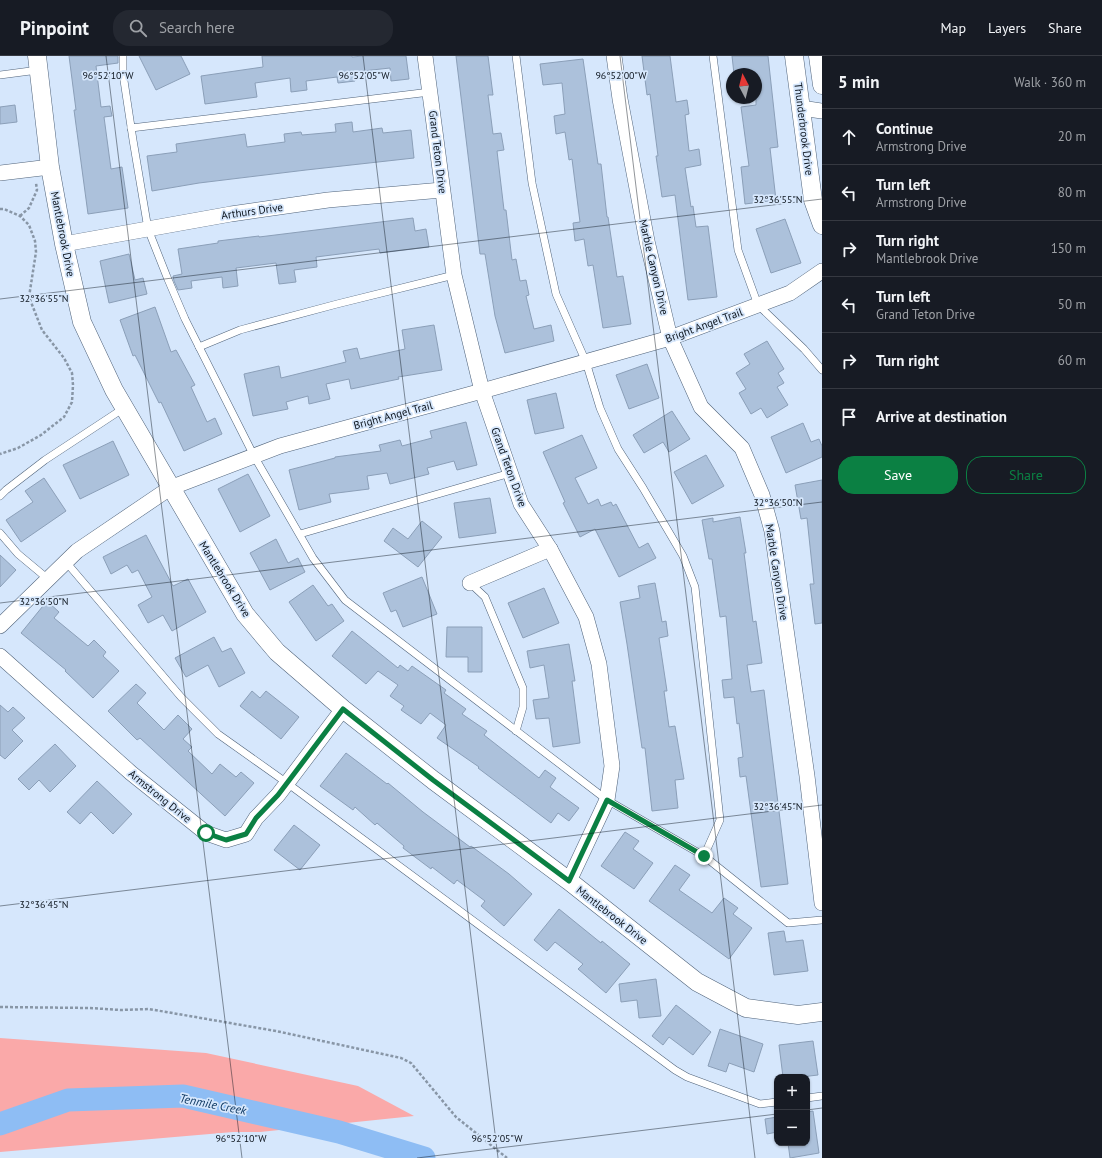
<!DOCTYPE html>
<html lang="en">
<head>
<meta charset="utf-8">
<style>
  body { margin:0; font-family:"PT Sans",sans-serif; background:#242831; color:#f1f3f6 }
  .controls { position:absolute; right:12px; bottom:12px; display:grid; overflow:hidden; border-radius:8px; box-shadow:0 1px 3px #0004 }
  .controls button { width:36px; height:36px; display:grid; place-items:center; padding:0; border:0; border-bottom:1px solid #363941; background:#171b24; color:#f1f3f6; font:20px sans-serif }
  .compass { position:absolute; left:726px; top:12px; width:36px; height:36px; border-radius:50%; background:#171b24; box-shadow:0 1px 3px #0004; rotate:353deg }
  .stop { position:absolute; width:12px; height:12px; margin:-9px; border:3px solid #0b8043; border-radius:50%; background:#fff }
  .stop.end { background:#0b8043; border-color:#fff; box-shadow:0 1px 4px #0008 }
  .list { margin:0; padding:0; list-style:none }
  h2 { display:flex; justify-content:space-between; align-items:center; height:52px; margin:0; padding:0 16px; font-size:17px }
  h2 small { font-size:13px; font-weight:400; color:#9ea1a6 }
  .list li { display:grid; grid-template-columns:26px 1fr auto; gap:12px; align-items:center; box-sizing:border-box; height:56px; padding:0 16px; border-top:1px solid #363941 }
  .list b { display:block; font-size:15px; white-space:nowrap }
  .list p { margin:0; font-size:13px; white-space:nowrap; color:#9ea1a6 }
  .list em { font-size:13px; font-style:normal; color:#9ea1a6 }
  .actions { display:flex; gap:8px; padding:12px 16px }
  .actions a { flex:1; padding:9px 0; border:1px solid #0b8043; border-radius:16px; text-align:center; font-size:14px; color:#0b8043 }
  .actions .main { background:#0b8043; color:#fff }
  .icon { flex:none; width:22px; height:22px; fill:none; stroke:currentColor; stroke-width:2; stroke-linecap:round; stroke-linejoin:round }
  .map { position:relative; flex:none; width:822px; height:1102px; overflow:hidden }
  header { display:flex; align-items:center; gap:24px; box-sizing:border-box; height:56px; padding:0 20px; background:#171b24; border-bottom:1px solid #363941 }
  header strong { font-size:19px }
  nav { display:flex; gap:22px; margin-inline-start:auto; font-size:14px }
  .search { width:280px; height:36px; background:#242831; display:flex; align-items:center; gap:10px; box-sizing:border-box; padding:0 14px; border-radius:16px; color:#9ea1a6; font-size:15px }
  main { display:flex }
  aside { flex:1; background:#171b24 }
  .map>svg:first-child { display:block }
  .green { fill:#faa9a9 }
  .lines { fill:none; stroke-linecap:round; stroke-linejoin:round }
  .river { stroke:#8ebdf4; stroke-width:23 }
  .building { fill:#acc1db; stroke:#8b9fb8 }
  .service-casing { stroke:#50637a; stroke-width:8 }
  .minor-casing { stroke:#50637a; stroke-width:16 }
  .tertiary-casing { stroke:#50637a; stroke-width:19 }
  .path { stroke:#8896a6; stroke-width:2.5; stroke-dasharray:3 2; stroke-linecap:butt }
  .service { stroke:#fff; stroke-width:7 }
  .minor { stroke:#fff; stroke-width:15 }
  .tertiary { stroke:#fff; stroke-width:18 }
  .route { stroke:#0b8043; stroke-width:5 }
  .ticks { fill:none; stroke:#0c141d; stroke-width:1; stroke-opacity:0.45 }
  .labels { text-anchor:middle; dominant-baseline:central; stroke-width:3.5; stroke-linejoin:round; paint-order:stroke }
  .street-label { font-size:11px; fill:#0c141d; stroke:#d6e7fc }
  .water-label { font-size:12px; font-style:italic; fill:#0e3862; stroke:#d6e7fc }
  .ticks-label { font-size:10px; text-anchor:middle; fill:#0c141d; stroke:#d6e7fc; stroke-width:3.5; stroke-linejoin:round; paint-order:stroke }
</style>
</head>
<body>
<header>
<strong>Pinpoint</strong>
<div class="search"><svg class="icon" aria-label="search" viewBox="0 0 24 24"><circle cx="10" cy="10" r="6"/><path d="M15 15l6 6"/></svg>Search here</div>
<nav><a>Map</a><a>Layers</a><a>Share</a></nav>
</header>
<main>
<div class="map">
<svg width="822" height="1102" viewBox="0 0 822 1102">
  <rect width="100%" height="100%" fill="#d6e7fc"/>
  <path class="green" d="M0 982 206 997 358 1030 414 1060 260 1076H233L0 1096Z"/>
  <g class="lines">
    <path class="river" d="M0 1068 68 1044 183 1040 339 1076 424 1102"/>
  </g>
  <g class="building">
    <path d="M69 0H118V7L96 10 101 51 110 50 112 60 104 61 111 113 122 111 128 152 88 158 74 54H76Z"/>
    <path d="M139 0H181L190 18 156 34Z"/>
    <path d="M262 0H352V1L363 0H406L409 23 391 25 390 12 354 16 355 25 338 27 337 21 306 25 307 34 291 36 290 22 255 27 257 41 205 48 201 20 263 11Z"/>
    <path d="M456 0H488L493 39H488L493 78 501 77 504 94 497 95 504 154H506L512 204 516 203 520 225 526 224 529 239 526 240 534 273 551 269 554 285 505 297 495 260 485 198H480Z"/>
    <path d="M642 0H670L676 46 687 44 689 58 685 59 689 95 699 93 701 109 685 112 691 151 693 150 696 171 708 170 717 241 688 244 675 139 662 141 656 100H658L650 38 647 39Z"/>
    <path d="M732 0H768L778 91 770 92 776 144 745 148 741 111 749 110 741 51 756 49V18H734Z"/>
    <path d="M583 3 598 108H601L607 161H608L617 221 623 220 631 268 603 272 593 209 588 210 584 183 575 185 573 167 580 166 572 103 569 104 565 76 556 78 554 60 565 58 562 27 543 29 540 8Z"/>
    <path d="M15 49 17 66 0 68V51Z"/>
    <path d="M352 66 353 76 382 72 383 77 411 74 414 102 306 114 199 127 152 135 147 100 177 96 176 88 245 78 247 91 285 86 284 78 301 76 302 79 336 76 335 68Z"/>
    <path d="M413 162 415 175 426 173 429 191 380 197 379 193 316 201 317 211 294 214 296 226 279 228 276 207 236 212 238 230 223 232 222 221 191 225 192 232 178 234 174 225 173 220 182 218 178 193 218 187V185L259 180V181Z"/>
    <path d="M785 163 801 207 771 217 756 173Z"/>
    <path d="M129 198 135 224 143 222 147 238 109 247 100 205Z"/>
    <path d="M155 251 171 296 176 294 195 329 191 331 207 366 215 362 222 378 184 395 161 346 159 347 135 299 133 300 120 264Z"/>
    <path d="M434 269 442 314 398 321 399 323 351 333 349 323 326 328 330 343 309 348 308 340 286 346 288 353 253 360 244 318 279 310 281 322 346 306 343 295 357 292 360 303 405 293 402 274Z"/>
    <path d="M767 285 784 313 778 317 784 327 777 331 788 349 767 362 761 352 751 358 739 337 746 333 736 317 750 308 744 298Z"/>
    <path d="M647 308 659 342 629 353 616 319Z"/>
    <path d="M556 337 564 372 535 378 527 344Z"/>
    <path d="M672 355 690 383 669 396 663 386 644 397 633 379Z"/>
    <path d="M466 366 477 409 457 414 454 405 427 412 429 418 390 428 387 417 367 420 369 433 329 438 331 446 299 454 289 414 335 402V401L381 395 379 389 400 384 402 390 432 382 430 375Z"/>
    <path d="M803 367 811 386 819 383 822 390V401L786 417 771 381Z"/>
    <path d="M582 379 597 412 575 422 588 448 598 443 601 450 611 446 613 450 616 448 639 492 648 487 656 502 619 521 595 473 580 481 563 447 565 446 543 396Z"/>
    <path d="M113 385 129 419 80 443 63 409Z"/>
    <path d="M706 399 724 430 692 448 674 416Z"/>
    <path d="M248 418 270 460 240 476 218 433Z"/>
    <path d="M44 422 66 455 21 486 6 464 33 446 25 435Z"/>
    <path d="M822 424V567L815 568 810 528H814L807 462 801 463 795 429Z"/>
    <path d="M490 442 496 477 459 482 454 447Z"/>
    <path d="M740 461 746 497H744L753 566 756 565 762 607 747 609 751 636 764 634 788 828 761 831 746 720 740 721 738 702 743 701 739 667 737 668 734 641 724 642 722 624 732 623 726 560 720 561 712 503H709L702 464 713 462V466Z"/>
    <path d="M422 465 442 481 418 511 384 485 393 472 408 483Z"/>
    <path d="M146 479 173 530 188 523 206 556 172 575 163 559 148 567 138 549 152 541 138 514 132 517 127 509 111 518 103 501Z"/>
    <path d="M276 483 288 507 298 502 305 516 270 534 250 497Z"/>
    <path d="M0 499 16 514 0 531Z"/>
    <path d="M422 521 437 558 403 571 396 554 391 556 383 537Z"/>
    <path d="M655 527 662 566 666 565 668 580 659 582 667 635H664L669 671 675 670 684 723 675 724 678 752 652 755 645 692H642L627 588 620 546 640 542 638 530Z"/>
    <path d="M313 529 328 550 332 548 344 565 316 585 289 546Z"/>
    <path d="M544 532 559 567 523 582 508 547Z"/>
    <path d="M47 545 59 556 54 562 88 590 94 584 106 596 103 600 119 615 93 642 65 615 66 614 21 577Z"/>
    <path d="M447 571H482V616H468V601H446Z"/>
    <path d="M352 575 398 612 400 609 408 615 412 610 446 634 444 637 466 653 462 658 487 675 484 679 539 722 545 714 556 722 550 731 579 752 569 765 558 757 551 767 478 712 479 711 437 682 446 669 430 657 421 668 401 654 404 650 390 640 398 629 378 615 366 628 332 600Z"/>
    <path d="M214 581 222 596 231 592 245 617 219 631 208 609 186 621 175 602Z"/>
    <path d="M569 588 575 625H572L580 687 553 691 549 662 536 663 533 644 549 642 544 609 530 612 527 595Z"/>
    <path d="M136 628 146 637 137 647 164 674 178 659 192 673 183 683 192 691 188 695 212 718 220 708 236 721 241 716 254 727 225 760 140 682 137 684 108 655Z"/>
    <path d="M252 635 260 642 266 635 299 661 281 683 240 650Z"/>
    <path d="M0 649 8 656 13 651 25 662 12 674 23 685 5 703 0 699Z"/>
    <path d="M55 688 76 710 50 736 39 724 29 734 18 723Z"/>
    <path d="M346 697 387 728 388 727 423 756 470 791 471 790 509 818 532 838 504 870 481 850 485 845 457 824 454 828 432 811 431 813 403 792 404 790 377 767 375 769 355 751 353 754 320 730Z"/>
    <path d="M97 725 132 758 113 778 91 756 80 768 67 756Z"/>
    <path d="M294 769 320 789 300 814 274 794Z"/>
    <path d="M625 776 639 785 633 793 653 807 634 833 601 810Z"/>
    <path d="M675 809 690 819 679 834 712 857 724 842 738 852 733 858 752 872 729 903 649 845Z"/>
    <path d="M559 853 601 887 602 885 630 908 606 937 578 913 583 908 555 886 547 895 534 884Z"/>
    <path d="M784 875 786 886 803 884 808 915 774 919 768 877Z"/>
    <path d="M656 923 661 960 639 962 637 944 621 946 619 928Z"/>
    <path d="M676 949 711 976 693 999 669 981 663 989 652 980Z"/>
    <path d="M720 973 763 988 754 1016 729 1007 726 1016 708 1010Z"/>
    <path d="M813 985 818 1019 801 1021H783L779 989Z"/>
    <path d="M813 1055 819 1097 790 1102 788 1087H807V1056Z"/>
    <path d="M777 1061V1076L767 1078 765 1063Z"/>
  </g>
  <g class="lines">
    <defs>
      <g id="service">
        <path d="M123 0V18L133 84 148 173 167 221 185 263 254 400 313 502 345 544 607 744 704 800 788 867 822 864"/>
        <path d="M516 0 532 127 556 238 586 306 600 352 618 393 643 432 683 500 695 531 720 764 704 800"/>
        <path d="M713 0 738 194 758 249 804 293 822 314"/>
        <path d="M0 19 38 14"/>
        <path d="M131 72 430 36"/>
        <path d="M199 291 240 274 337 248 454 219"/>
        <path d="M0 440 6 434 45 404 124 352"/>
        <path d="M0 477 18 498 48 523"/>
        <path d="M300 478 510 417"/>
        <path d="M66 506 181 641 218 678 287 727 675 1014 687 1021 760 1048 777 1046"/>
        <path d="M470 527 485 541 523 632V651L516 675"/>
        <path d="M807 1042 822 1040"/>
      </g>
      <g id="minor">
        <path d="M425 0 454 219 482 335 521 448 550 493 586 561 599 608 612 710 607 744 569 825"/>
        <path d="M614 0 620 43 647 185 670 282 701 351 742 392 762 439 772 475 807 720 822 847"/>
        <path d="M801 52 822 55"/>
        <path d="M0 117 50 111"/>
        <path d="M64 188 231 158 328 144 442 134"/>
        <path d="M470 527 550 493"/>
        <path d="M0 570 77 495 170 432 280 390 482 335 670 282 790 237 822 215"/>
        <path d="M0 600 131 717 206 777 226 784 246 778 256 762 278 739 343 653"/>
      </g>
      <g id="tertiary">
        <path d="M37 0 50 111 64 188 82 266 114 334 245 558 277 596 343 653 433 724 569 825 697 926 746 952 798 959 822 956"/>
        <path d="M794 0 813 144 822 169"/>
        <path d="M818 0 822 29"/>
      </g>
    </defs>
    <use href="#service" class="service-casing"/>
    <use href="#minor" class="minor-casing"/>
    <use href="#tertiary" class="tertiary-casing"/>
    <g class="path">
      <path d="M0 153H4L20 160 29 169 35 185 36 196 29 241 42 274 64 302 72 317 73 329 72 346 64 361 41 379 18 392 0 398"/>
      <path d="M20 160 29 152 37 134 36 127"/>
      <path d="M0 951 90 952 120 954 149 953 276 975 401 1002 411 1007 456 1061 507 1102"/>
    </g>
    <use href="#service" class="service"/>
    <use href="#minor" class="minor"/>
    <use href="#tertiary" class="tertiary"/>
  </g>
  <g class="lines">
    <path class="route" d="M206 777 226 784 246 778 256 762 278 739 343 653 433 724 569 825 607 744 704 800"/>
  </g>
  <path class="ticks" d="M106 0 242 1102M363 0 498 1102M620 0 755 1102M0 243 822 143M0 547 822 446M0 850 822 749M807 1054 822 1052M417 1102 777 1058"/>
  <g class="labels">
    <g class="street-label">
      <text transform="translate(804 73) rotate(83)">Thunderbrook Drive</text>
      <text transform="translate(438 96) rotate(83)">Grand Teton Drive</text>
      <text transform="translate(252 155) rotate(-8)">Arthurs Drive</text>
      <text transform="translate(63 178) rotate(79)">Mantlebrook Drive</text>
      <text transform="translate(654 211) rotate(77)">Marble Canyon Drive</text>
      <text transform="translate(704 269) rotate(-20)">Bright Angel Trail</text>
      <text transform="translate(393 359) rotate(-15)">Bright Angel Trail</text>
      <text transform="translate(509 411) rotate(70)">Grand Teton Drive</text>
      <text transform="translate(777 516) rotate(81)">Marble Canyon Drive</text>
      <text transform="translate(225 523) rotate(58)">Mantlebrook Drive</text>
      <text transform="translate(160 740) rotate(39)">Armstrong Drive</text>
      <text transform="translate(612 859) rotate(38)">Mantlebrook Drive</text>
    </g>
    <g class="water-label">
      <text transform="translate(213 1048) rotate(11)">Tenmile Creek</text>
    </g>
  </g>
  <g class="ticks-label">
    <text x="108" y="23">96°52'10"W</text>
    <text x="364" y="23">96°52'05"W</text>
    <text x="621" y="23">96°52'00"W</text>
    <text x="778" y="147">32°36'55"N</text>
    <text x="44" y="246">32°36'55"N</text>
    <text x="778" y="450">32°36'50"N</text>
    <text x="44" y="549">32°36'50"N</text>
    <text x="778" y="754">32°36'45"N</text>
    <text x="44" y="852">32°36'45"N</text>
    <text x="241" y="1086">96°52'10"W</text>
    <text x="497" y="1086">96°52'05"W</text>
  </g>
</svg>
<div class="controls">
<button>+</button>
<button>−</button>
</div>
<svg class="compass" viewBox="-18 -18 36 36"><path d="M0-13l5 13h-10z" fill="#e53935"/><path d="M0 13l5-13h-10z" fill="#9ea1a6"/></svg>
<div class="stop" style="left:206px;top:777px"></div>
<div class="stop end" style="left:704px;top:800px"></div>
</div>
<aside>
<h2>5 min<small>Walk · 360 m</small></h2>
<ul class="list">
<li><svg class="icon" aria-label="ahead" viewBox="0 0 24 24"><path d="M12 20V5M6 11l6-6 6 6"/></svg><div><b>Continue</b><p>Armstrong Drive</p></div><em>20 m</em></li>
<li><svg class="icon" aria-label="left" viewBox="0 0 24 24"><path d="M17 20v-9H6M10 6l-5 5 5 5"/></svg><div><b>Turn left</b><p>Armstrong Drive</p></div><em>80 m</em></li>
<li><svg class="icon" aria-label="right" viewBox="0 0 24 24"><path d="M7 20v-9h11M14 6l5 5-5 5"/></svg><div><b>Turn right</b><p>Mantlebrook Drive</p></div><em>150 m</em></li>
<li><svg class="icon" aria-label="left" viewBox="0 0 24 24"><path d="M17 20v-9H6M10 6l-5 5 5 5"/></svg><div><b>Turn left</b><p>Grand Teton Drive</p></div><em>50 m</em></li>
<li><svg class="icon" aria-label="right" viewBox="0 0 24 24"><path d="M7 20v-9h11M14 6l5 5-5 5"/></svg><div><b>Turn right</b></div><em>60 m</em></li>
<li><svg class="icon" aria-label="arrive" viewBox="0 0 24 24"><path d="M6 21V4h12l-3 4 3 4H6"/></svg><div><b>Arrive at destination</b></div></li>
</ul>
<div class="actions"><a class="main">Save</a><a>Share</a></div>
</aside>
</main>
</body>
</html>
